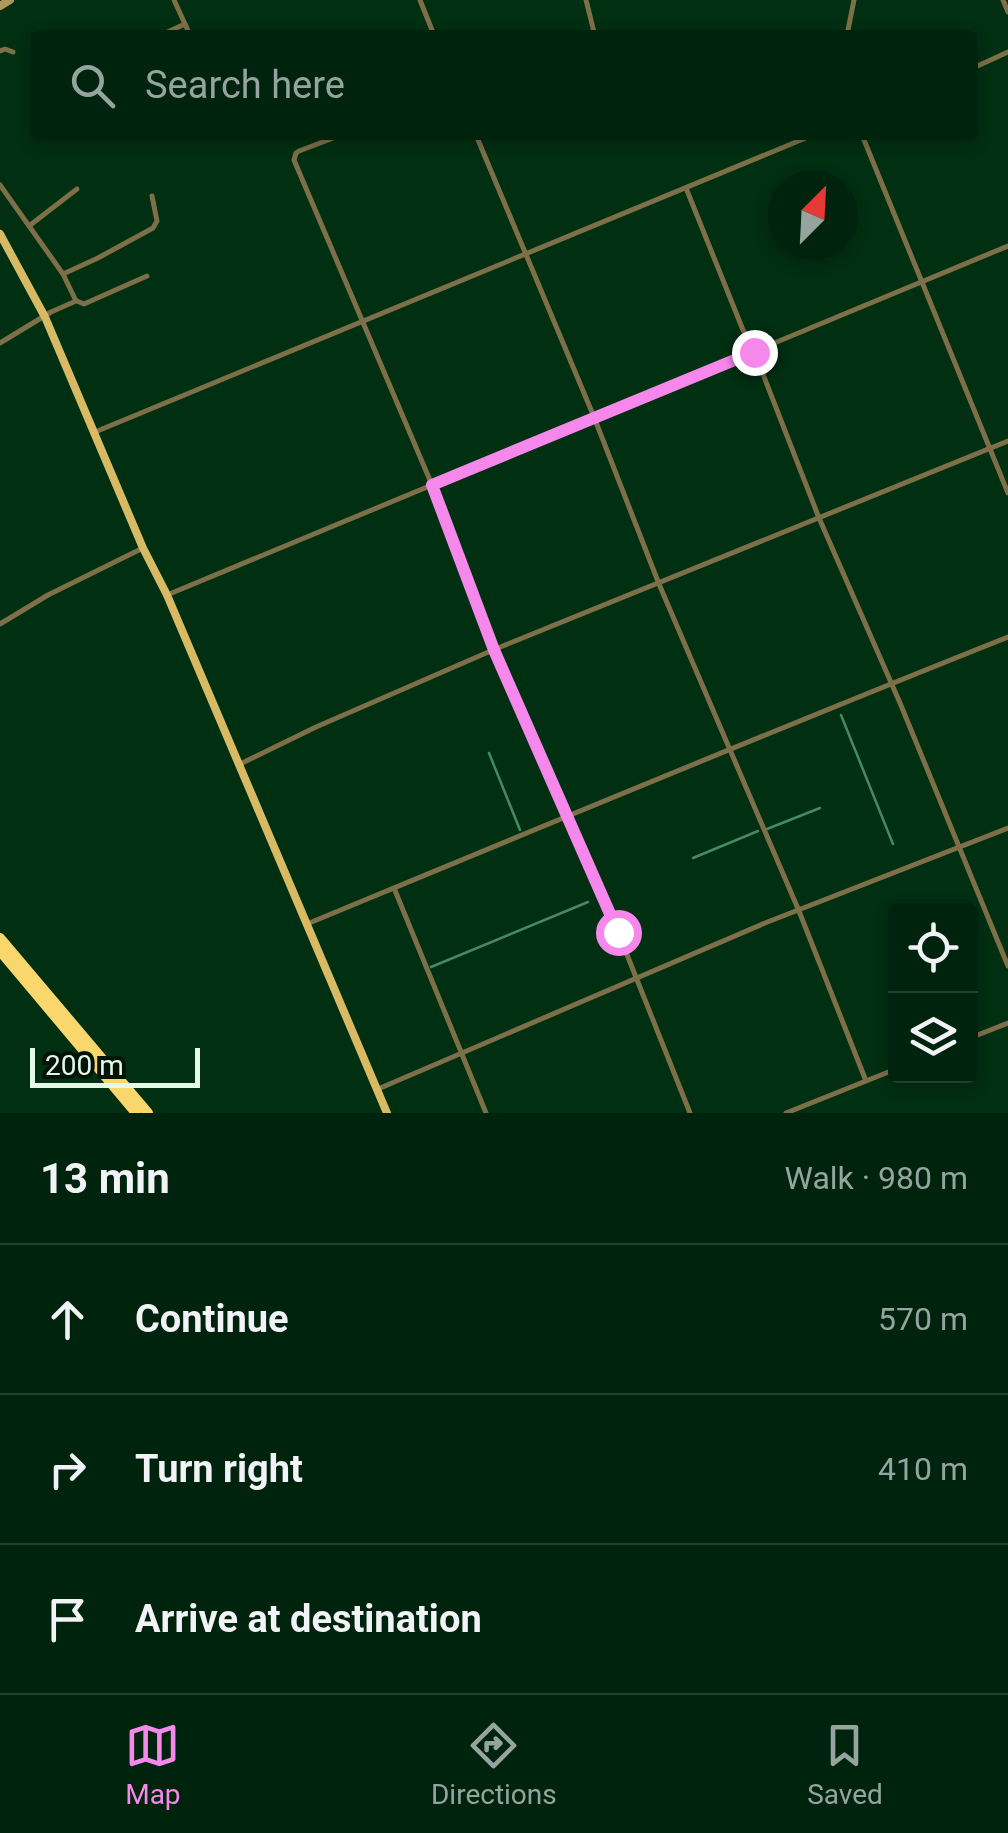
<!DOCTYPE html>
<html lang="en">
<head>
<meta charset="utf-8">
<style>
  body { margin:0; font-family:Roboto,sans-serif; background:#0e2f1c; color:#f1f3f6 }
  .controls { position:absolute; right:30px; bottom:30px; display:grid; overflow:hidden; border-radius:10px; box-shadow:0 5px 15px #0003 }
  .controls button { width:90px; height:90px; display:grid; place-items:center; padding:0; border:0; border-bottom:2px solid #22402e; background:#00230e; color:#f1f3f6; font:50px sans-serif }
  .compass { position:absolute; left:768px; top:170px; width:90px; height:90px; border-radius:50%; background:#00230e; box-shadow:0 5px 15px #0003; rotate:24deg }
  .scale { position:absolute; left:30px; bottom:25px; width:170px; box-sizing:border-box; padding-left:10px; border:5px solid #e2fae7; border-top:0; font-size:28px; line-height:35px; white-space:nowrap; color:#e2fae7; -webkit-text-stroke:8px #031307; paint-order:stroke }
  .stop { position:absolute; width:30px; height:30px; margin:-22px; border:8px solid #f788eb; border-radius:50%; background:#fff }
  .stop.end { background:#f788eb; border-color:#fff; box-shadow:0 2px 10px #0008 }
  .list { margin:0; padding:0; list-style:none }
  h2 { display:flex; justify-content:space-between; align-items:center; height:130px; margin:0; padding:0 40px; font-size:42px }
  h2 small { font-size:32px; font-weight:400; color:#95a49e }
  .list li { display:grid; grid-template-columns:65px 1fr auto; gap:30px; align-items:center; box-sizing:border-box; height:150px; padding:0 40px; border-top:2px solid #22402e }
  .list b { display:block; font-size:38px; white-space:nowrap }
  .list em { font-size:32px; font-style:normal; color:#95a49e }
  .icon { flex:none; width:55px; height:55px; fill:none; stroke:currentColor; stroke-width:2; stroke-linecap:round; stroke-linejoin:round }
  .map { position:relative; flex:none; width:1008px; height:1113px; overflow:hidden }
  .search { position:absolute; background:#00230e; box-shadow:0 5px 15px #0003; left:30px; right:30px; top:30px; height:110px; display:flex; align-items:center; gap:25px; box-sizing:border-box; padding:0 35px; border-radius:10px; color:#95a49e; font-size:38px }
  .sheet { height:580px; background:#00230e }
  nav { display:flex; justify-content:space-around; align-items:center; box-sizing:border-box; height:140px; border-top:2px solid #22402e; background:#00230e; font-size:28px; color:#95a49e }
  nav a { display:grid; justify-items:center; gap:5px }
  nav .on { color:#f788eb }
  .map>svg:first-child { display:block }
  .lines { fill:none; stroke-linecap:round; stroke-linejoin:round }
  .stream { stroke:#478962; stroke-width:2.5 }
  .street { stroke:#7d7048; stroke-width:5 }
  .secondary { stroke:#b09958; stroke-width:8 }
  .primary { stroke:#d7ba63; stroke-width:8 }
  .highway { stroke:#fad76d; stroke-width:10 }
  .route { stroke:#f788eb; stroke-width:12 }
</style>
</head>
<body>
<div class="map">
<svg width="1008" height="1113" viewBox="0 0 1008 1113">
  <rect width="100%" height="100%" fill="#002f12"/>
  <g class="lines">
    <g class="stream">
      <path d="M841 715 893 844"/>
      <path d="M489 753 520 830"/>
      <path d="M767 829 820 808"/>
      <path d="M693 858 758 831"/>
      <path d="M431 967 588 902"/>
    </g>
    <g class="street">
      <path d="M174 0 190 35"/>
      <path d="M420 0 434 35"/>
      <path d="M586 0 594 32"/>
      <path d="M1003 0 1008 12"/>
      <path d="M161 35 185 24"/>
      <path d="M847 35 854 0"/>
      <path d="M0 51 5 49 13 52"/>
      <path d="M973 68 1008 52"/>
      <path d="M341 135 299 151 296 153 294 160 432 485 493 650 618 932 690 1113"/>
      <path d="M476 135 594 417 659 584 799 911 866 1081"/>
      <path d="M862 135 1008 493"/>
      <path d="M0 185 63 274 76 301 51 312 0 343"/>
      <path d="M686 188 743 330 754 351 819 518 900 703 1008 966"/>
      <path d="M29 226 77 189"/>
      <path d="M63 274 98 258 153 228 157 221 152 196"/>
      <path d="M77 301 84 304 147 276"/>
      <path d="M95 432 813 135"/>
      <path d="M167 595 1008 246"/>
      <path d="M0 624 48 595 143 548"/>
      <path d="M238 765 316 727 493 650 1008 441"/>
      <path d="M394 888 486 1113"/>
      <path d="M307 924C541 827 774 730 1008 637"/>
      <path d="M970 1038 1008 1023"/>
      <path d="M378 1089 765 923 1008 828"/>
      <path d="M786 1113 896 1069"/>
    </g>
    <path class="secondary" d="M0 6 10 0"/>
    <path class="primary" d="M0 234 45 317 143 548 167 595 387 1113"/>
    <g class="highway">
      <path d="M0 938 148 1113"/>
      <path d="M0 951 136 1113"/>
    </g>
  </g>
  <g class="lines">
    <path class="route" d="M618 932 494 650 432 485 754 352"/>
  </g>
</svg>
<div class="controls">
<button><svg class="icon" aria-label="locate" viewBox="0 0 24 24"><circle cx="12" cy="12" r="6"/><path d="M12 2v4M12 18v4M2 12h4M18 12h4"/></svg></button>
<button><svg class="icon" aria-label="layers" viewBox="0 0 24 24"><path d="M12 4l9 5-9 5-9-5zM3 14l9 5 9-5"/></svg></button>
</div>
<svg class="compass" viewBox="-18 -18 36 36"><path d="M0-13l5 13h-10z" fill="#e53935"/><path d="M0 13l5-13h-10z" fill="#95a49e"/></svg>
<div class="scale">200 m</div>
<div class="stop" style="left:618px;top:932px"></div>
<div class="stop end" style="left:754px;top:352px"></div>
<div class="search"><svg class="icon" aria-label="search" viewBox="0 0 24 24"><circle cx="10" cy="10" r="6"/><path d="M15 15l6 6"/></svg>Search here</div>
</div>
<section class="sheet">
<h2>13 min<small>Walk · 980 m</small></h2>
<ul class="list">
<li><svg class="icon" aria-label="ahead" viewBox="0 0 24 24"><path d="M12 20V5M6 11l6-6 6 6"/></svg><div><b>Continue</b></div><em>570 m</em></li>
<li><svg class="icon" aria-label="right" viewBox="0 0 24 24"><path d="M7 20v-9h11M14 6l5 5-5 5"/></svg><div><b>Turn right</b></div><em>410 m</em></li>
<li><svg class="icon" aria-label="arrive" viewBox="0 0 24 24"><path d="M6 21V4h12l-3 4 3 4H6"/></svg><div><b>Arrive at destination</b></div></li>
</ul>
</section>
<nav>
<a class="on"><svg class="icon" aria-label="map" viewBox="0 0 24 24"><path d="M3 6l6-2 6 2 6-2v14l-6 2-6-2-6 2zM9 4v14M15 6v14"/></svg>Map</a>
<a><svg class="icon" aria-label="directions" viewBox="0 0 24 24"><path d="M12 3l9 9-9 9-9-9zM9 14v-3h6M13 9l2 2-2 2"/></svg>Directions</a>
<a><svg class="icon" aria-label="saved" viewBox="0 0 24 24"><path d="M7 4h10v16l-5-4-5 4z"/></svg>Saved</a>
</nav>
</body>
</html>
